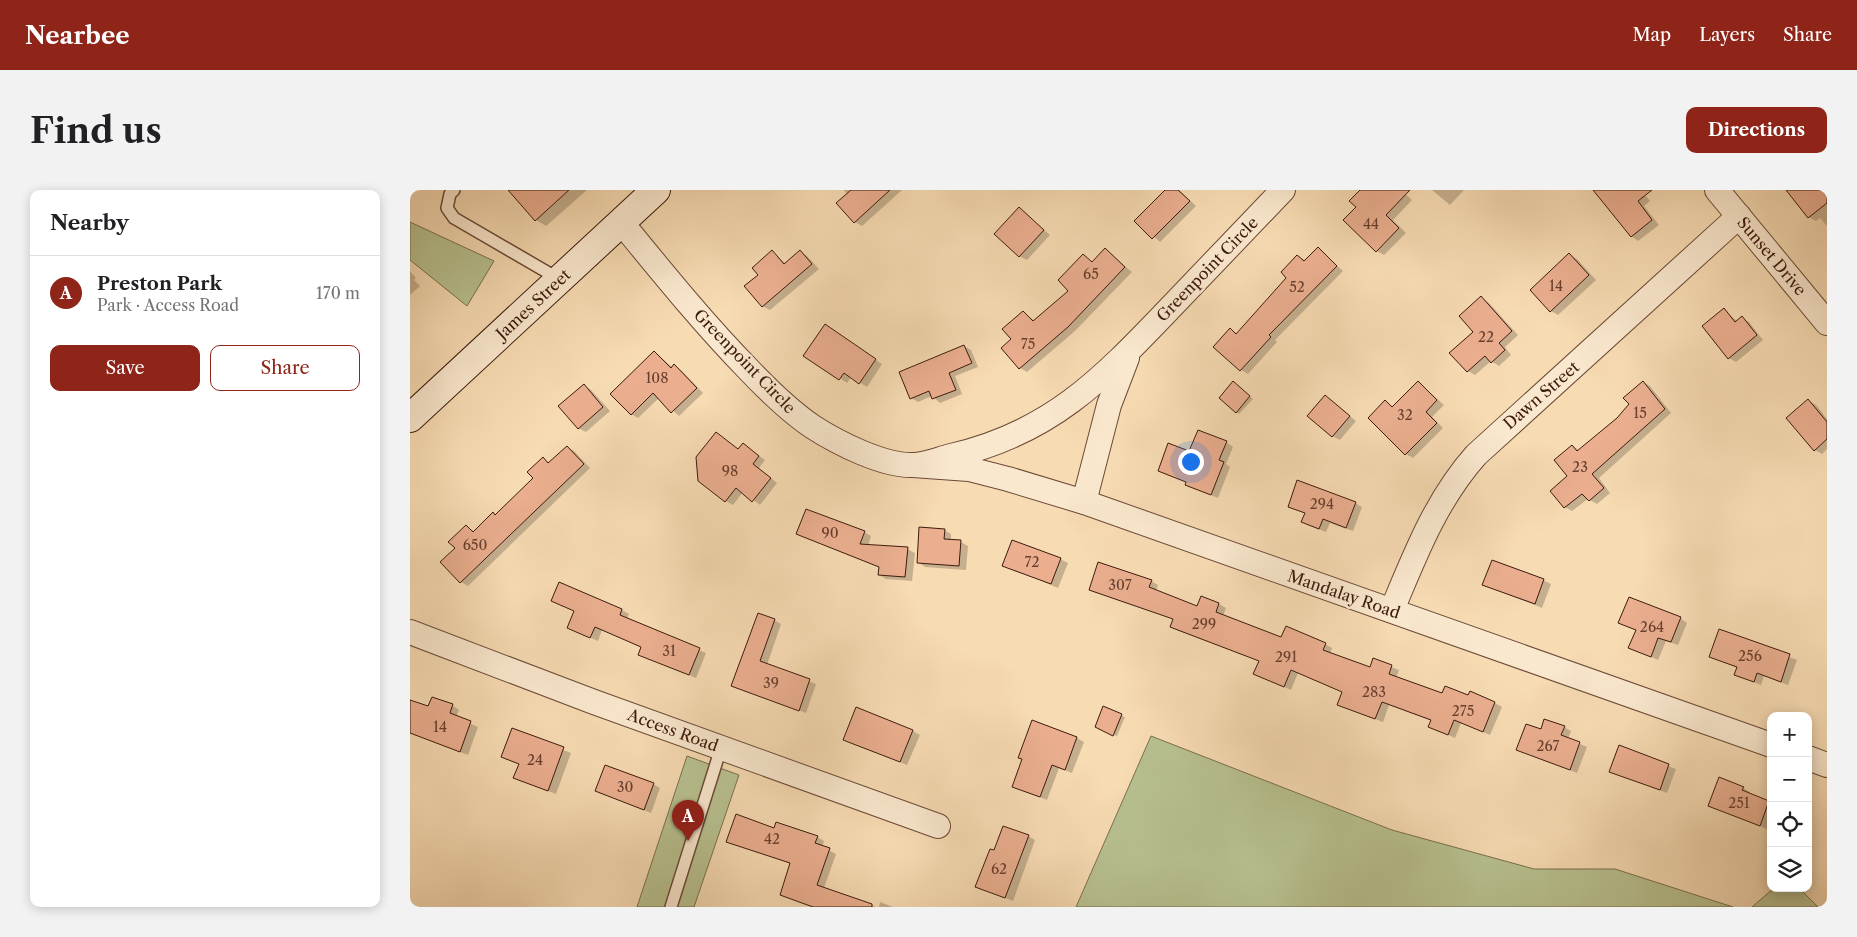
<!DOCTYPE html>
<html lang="en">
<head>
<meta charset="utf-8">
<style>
  body { margin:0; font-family:"Libre Caslon Text",serif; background:#f2f2f2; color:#202124 }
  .controls { position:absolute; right:15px; bottom:15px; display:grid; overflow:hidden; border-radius:10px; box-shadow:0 2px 12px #0003 }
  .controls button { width:45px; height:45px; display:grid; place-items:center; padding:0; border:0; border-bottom:1px solid #e0e0e0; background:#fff; color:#202124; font:25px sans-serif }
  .you { position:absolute; left:780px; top:271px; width:18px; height:18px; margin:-12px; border:4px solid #fff; border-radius:50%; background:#1a73e8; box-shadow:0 0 0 8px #1a73e833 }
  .badge { display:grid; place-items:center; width:32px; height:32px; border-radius:50%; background:#8f2418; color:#fff; font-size:16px; font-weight:700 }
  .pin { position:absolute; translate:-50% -41px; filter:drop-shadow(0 1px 2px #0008) }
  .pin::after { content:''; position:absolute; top:26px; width:18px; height:15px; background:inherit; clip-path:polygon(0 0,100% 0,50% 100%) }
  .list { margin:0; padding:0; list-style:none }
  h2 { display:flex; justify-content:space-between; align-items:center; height:65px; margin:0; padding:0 20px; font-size:21px }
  h2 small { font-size:16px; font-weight:400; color:#757577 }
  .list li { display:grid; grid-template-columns:32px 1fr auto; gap:15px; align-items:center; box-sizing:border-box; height:75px; padding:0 20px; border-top:1px solid #e0e0e0 }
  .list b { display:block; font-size:19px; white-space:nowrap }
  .list p { margin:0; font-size:16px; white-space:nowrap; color:#757577 }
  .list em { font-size:16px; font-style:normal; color:#757577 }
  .actions { display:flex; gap:10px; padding:15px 20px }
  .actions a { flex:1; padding:11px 0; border:1px solid #8f2418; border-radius:10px; text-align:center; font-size:18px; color:#8f2418 }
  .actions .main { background:#8f2418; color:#fff }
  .icon { flex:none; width:28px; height:28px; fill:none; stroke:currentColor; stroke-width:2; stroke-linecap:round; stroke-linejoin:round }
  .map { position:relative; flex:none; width:1417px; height:717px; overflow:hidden; border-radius:10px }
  header { display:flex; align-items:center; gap:30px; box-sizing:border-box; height:70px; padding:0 25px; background:#8f2418; color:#fff }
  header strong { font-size:24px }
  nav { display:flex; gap:28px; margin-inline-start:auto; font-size:18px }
  .intro { display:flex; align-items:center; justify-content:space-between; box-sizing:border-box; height:120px; padding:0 30px }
  h1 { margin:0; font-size:35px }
  .button { padding:12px 22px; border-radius:10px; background:#8f2418; color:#fff; font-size:18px; font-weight:700 }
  main { display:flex; gap:30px; padding:0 30px }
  aside { flex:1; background:#fff; border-radius:10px; box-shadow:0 2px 12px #0003 }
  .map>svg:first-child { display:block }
  .green { fill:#b8c190; stroke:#7a6e4e }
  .shadow { fill:#0003 }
  .building { fill:#ebaf90; stroke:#3c1a0d }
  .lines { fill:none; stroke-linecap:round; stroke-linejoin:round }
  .lane-casing { stroke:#6b4a36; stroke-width:14 }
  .street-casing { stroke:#6b4a36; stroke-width:26 }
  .secondary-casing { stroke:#3c1a0d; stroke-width:30 }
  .lane { stroke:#fae8ce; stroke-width:11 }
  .street { stroke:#fae8ce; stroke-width:24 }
  .secondary { stroke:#fae8ce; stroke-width:28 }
  .labels { text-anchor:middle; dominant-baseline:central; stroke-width:5; stroke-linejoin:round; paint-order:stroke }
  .number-label { font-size:14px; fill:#683f2e }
  .street-label { font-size:16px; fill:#3c1a0d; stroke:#fae8ce }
</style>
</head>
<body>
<header>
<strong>Nearbee</strong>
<nav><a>Map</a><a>Layers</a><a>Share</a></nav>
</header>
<div class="intro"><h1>Find us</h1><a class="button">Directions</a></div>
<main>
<aside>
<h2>Nearby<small></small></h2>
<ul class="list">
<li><span class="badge">A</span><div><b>Preston Park</b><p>Park · Access Road</p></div><em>170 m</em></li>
</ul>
<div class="actions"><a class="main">Save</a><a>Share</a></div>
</aside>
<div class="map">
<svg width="1417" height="717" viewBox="0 0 1417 717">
  <rect width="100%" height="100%" fill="#f7dbb3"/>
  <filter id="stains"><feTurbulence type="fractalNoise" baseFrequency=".004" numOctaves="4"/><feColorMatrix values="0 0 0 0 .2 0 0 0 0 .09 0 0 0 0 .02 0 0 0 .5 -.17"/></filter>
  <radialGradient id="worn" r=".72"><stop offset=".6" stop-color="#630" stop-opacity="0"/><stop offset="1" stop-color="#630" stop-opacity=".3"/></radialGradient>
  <g class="green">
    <path d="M0 32 84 71 57 116 0 70Z"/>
    <path d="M741 546 982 640 1124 679H1205L1323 717H666Z"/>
    <path d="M277 566 329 585 284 717H227Z"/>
    <path d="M1364 698H1389L1408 717H1342Z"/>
  </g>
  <g class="shadow">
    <path d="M103 0H177L136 36 126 30Z"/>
    <path d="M434 0H492L452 36 445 32 438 5Z"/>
    <path d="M756 0H769L786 16 750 52 726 31Z"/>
    <path d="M951 0H991L1002 10 983 30 996 43 974 65 967 61Z"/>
    <path d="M1022 0H1054L1040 15Z"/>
    <path d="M1185 0H1231L1240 11 1234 16 1249 35 1228 51 1221 46Z"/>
    <path d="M1377 0H1417V36L1410 28 1406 31 1399 27Z"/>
    <path d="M609 19 640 45 617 70 609 66Z"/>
    <path d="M695 59 722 82 665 141 617 182 610 178 593 158 603 149 613 122 625 131 660 101 673 66 683 72Z"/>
    <path d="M908 59 933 81 865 150 867 152 838 184 831 180 820 140 828 144 878 87 888 66 896 71Z"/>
    <path d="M362 62 376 74 390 62 397 66 409 79 360 120 352 116 350 85Z"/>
    <path d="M1160 65 1167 69 1186 90 1148 125 1141 121Z"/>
    <path d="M0 81 6 88 4 90 10 96 0 105Z"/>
    <path d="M1071 108 1078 112 1108 145 1095 157 1101 165 1089 176 1081 171 1065 185 1058 181Z"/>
    <path d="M1314 120 1327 131 1332 128 1339 132 1353 150 1326 172 1319 168Z"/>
    <path d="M423 140 472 174 457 197 441 187 437 193 395 165Z"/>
    <path d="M554 156 561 160 568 177 545 186 552 204 530 213 522 206 508 212 501 208Z"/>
    <path d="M245 162 263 178 264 176 271 180 293 203 269 226 249 208 228 228 221 224Z"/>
    <path d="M1008 192 1034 215 1022 227 1033 238 1003 268 996 264 975 212 984 217Z"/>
    <path d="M1233 192 1240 196 1261 223 1189 288 1200 303 1187 314 1178 309 1162 321 1155 317 1162 256 1169 260 1208 228 1220 214Z"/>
    <path d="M827 195 843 209 829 224 826 222Z"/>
    <path d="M174 196 181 200 200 221 176 242 168 238Z"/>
    <path d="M915 206 946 231 930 250 922 246Z"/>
    <path d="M1399 211 1406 215 1417 229V259L1412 264 1405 260Z"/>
    <path d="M306 244 329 260 333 254 355 270 349 278 367 293 350 315 333 302 323 315 316 311Z"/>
    <path d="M816 252 823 257 816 274 820 277 808 308 776 295 780 263Z"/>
    <path d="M157 257 164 261 180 278 58 396 51 392 46 358 56 336 65 342 86 326 125 288 133 269 140 273Z"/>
    <path d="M945 313 952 317 943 341 920 333 916 342 900 336 893 332 896 324 879 316Z"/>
    <path d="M534 340 541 344V351L551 352 558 356 556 380 515 377 508 372Z"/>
    <path d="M454 342 461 346 458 356 497 359 505 363 502 391 476 389 469 385 470 377 395 347Z"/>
    <path d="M650 369 658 373 648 398 594 375Z"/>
    <path d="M1133 390 1141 394 1132 418 1074 395Z"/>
    <path d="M741 391 748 395 746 401 788 417 792 408 809 414 816 418 813 426 872 449 915 454 922 458 920 464 960 478 964 470 989 480 986 488 1033 505 1085 513 1092 517 1080 545 1051 533 1045 548 1027 540 1022 531 979 515 973 532 929 515 933 502 888 483 881 500 845 484 850 471 769 441 762 437 764 429 680 399Z"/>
    <path d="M149 394 212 420 219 424 217 429 296 463 286 488 237 468 232 457 192 440 188 451 166 441 165 421 142 411Z"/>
    <path d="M1270 428 1277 433 1268 455 1256 451 1248 470 1227 461V441L1210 433Z"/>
    <path d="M364 430 371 434 357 475 406 494 396 523 323 495Z"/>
    <path d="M1309 441 1387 470 1378 495 1354 486 1351 495 1325 485 1328 478 1300 467Z"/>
    <path d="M0 511 19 518 42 515 49 520 46 527 68 537 58 565 0 543Z"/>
    <path d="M694 518 715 527 707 546 689 539Z"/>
    <path d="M1154 537 1161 541 1158 549 1177 557 1167 583 1108 559 1131 541Z"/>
    <path d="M102 540 161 563 146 604 105 588 110 574 93 567Z"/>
    <path d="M503 541 510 545 497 575 442 553Z"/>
    <path d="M667 548 674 552 662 583 649 578 637 610 603 597Z"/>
    <path d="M1209 557 1266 579 1257 603 1200 581Z"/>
    <path d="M243 594 250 598 241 623 187 601Z"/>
    <path d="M1333 598 1340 602 1339 604 1361 613V629L1357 639 1300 616Z"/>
    <path d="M365 639 407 647 414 651 412 657 426 664 414 698 466 717H402L378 708 372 704 381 674 318 652Z"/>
    <path d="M618 646 625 650 603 711 567 697 585 662Z"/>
    <path d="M470 712 483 717H469Z"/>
  </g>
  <g class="building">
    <path d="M98 0H159L125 31Z"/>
    <path d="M441 0H480L444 33 426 13Z"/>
    <path d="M755 0H768L780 11 742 49 724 31Z"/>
    <path d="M950 0H1000L976 25 989 38 966 62 933 30 946 17 939 11Z"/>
    <path d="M1183 0H1242L1228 11 1242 30 1221 47Z"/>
    <path d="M1376 0H1417V13L1398 28Z"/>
    <path d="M609 17 634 40 609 67 584 44Z"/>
    <path d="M908 57 927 76 859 145 861 147 830 181 803 157 820 138 826 144 876 88 871 82 887 65 894 71Z"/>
    <path d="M695 58 715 77 658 137 609 179 591 158 601 149 592 139 613 121 623 131 658 101 648 90 673 64 682 72Z"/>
    <path d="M362 60 374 74 390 60 402 74 352 117 334 96 348 85 342 78Z"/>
    <path d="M1159 63 1179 85 1140 122 1120 100Z"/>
    <path d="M1071 106 1102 141 1089 153 1095 160 1081 173 1075 166 1057 182 1039 163 1063 142 1049 126Z"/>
    <path d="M1314 118 1325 132 1332 126 1347 145 1318 169 1292 136Z"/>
    <path d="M415 134 466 169 449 194 434 183 429 190 393 166Z"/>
    <path d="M554 155 562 173 539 183 546 200 522 209 519 201 500 209 489 182Z"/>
    <path d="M244 161 261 178 264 174 287 198 261 223 243 203 221 225 200 204Z"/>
    <path d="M823 191 840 206 826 223 809 208Z"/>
    <path d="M1008 191 1027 210 1016 222 1027 233 995 265 958 228 975 210 982 217Z"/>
    <path d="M1233 191 1255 219 1182 284 1194 298 1179 311 1172 304 1154 318 1140 301 1157 286 1144 270 1162 255 1167 261 1207 228 1219 214 1213 208Z"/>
    <path d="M174 194 193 217 168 239 148 216Z"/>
    <path d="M915 205 940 226 922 247 897 226Z"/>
    <path d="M1398 209 1417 232V249L1404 261 1376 228Z"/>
    <path d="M788 240 817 251 809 270 814 272 801 305 775 295 776 292 748 281 758 253 779 261Z"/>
    <path d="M306 242 328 259 333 253 349 266 343 274 361 288 342 312 326 298 315 312 288 291 286 267Z"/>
    <path d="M157 256 174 274 50 393 30 372 45 358 38 352 56 335 63 342 83 322 85 325 123 288 117 282 133 267 138 273Z"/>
    <path d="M887 290 946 312 936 338 913 329 909 339 891 332 895 323 878 317Z"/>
    <path d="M396 319 455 341 450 354 498 357 495 387 468 385 469 377 386 344Z"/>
    <path d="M509 337 535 339 534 349 551 350 549 376 507 373Z"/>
    <path d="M602 350 651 368 641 394 592 376Z"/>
    <path d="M1082 370 1134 389 1125 414 1072 395Z"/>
    <path d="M688 372 742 390 739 397 787 416 791 406 809 413 806 422 871 447 876 436 916 453 913 460 960 477 963 468 982 475 979 484 1032 503 1035 496 1058 505 1060 501 1085 512 1073 542 1044 530 1038 545 1018 537 1021 530 972 512 965 529 927 515 932 502 881 480 874 497 843 484 849 471 760 437 763 429 679 400Z"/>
    <path d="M149 392 212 419 210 425 290 458 279 485 228 465 231 457 185 437 180 448 157 438 164 421 141 411Z"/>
    <path d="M1219 407 1271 427 1261 452 1248 448 1241 467 1218 458 1226 440 1208 433Z"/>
    <path d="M348 423 365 429 350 471 400 489 389 521 321 496Z"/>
    <path d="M1309 439 1380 464 1371 492 1347 483 1344 492 1324 485 1327 477 1299 467Z"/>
    <path d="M22 507 43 514 40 523 61 531 50 562 0 543V510L18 516Z"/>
    <path d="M693 516 712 524 703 546 685 537Z"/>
    <path d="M446 517 503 540 490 572 433 550Z"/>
    <path d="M1134 529 1155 536 1151 545 1170 552 1160 580 1106 560 1116 534 1131 539Z"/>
    <path d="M622 530 667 547 655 580 642 575 630 607 602 597 612 569 608 568Z"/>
    <path d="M102 538 154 557 138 601 103 588 109 574 91 567Z"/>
    <path d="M1209 555 1259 574 1250 600 1199 582Z"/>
    <path d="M195 575 244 593 234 620 185 601Z"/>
    <path d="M1309 587 1334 597 1332 600 1359 611 1350 636 1298 616Z"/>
    <path d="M326 624 364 638 366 632 408 646 405 653 420 658 407 695 462 714V717H403L370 705 380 673 316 652Z"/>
    <path d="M593 636 619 645 595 708 565 697 580 659 584 660Z"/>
  </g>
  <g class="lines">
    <defs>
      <g id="lane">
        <path d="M44 0 40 4 37 18 44 28 149 89"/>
        <path d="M261 717 311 558"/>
      </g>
      <g id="street">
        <path d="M1307 0 1417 133"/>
        <path d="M211 32C252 82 293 133 338 179 358 200 379 221 403 237 428 253 473 276 503 275 515 275 529 269 541 266 642 243 693 188 762 116 799 77 836 39 873 0"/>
        <path d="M503 275 559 279 598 289 674 312 1361 555"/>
        <path d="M674 312 699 215 717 168"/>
        <path d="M982 420C1005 365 1026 310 1066 265L1329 26"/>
        <path d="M0 442 184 512 528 636"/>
        <path d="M1398 568 1417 575"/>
      </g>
      <path id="secondary" d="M0 228 246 0"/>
    </defs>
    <use href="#lane" class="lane-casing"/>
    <use href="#street" class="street-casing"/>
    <use href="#secondary" class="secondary-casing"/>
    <use href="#lane" class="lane"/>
    <use href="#street" class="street"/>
    <use href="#secondary" class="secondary"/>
  </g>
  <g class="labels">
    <g class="number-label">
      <text x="961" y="34">44</text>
      <text x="681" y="84">65</text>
      <text x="1146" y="96">14</text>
      <text x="887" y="97">52</text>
      <text x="1076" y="147">22</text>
      <text x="618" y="154">75</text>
      <text x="247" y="188">108</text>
      <text x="1230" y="223">15</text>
      <text x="995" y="225">32</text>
      <text x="1170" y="277">23</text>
      <text x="320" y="281">98</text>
      <text x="912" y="314">294</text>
      <text x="420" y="343">90</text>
      <text x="65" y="355">650</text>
      <text x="622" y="372">72</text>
      <text x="710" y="395">307</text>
      <text x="794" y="434">299</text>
      <text x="1242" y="437">264</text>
      <text x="259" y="461">31</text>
      <text x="1340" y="466">256</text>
      <text x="876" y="467">291</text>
      <text x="361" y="493">39</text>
      <text x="964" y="502">283</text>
      <text x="1053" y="521">275</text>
      <text x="30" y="537">14</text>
      <text x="1138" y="556">267</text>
      <text x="125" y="570">24</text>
      <text x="215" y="597">30</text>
      <text x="1329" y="613">251</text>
      <text x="362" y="649">42</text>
      <text x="589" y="679">62</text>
    </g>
    <g class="street-label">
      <text transform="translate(1362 66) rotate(50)">Sunset Drive</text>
      <text transform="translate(797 79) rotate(-46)">Greenpoint Circle</text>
      <text transform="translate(123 114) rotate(-43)">James Street</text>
      <text transform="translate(335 171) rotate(46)">Greenpoint Circle</text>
      <text transform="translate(1131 205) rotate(-41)">Dawn Street</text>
      <text transform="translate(934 404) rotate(19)">Mandalay Road</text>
      <text transform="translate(263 540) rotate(20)">Access Road</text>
    </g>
  </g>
  <rect width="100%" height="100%" filter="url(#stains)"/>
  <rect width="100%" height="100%" fill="url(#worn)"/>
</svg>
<div class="controls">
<button>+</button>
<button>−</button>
<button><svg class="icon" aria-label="locate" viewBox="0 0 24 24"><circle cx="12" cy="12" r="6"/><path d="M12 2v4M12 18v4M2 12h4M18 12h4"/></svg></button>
<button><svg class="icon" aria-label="layers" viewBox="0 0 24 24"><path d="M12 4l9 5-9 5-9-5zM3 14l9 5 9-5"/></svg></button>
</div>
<div class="you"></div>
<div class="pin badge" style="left:278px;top:651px">A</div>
</div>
</main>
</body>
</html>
